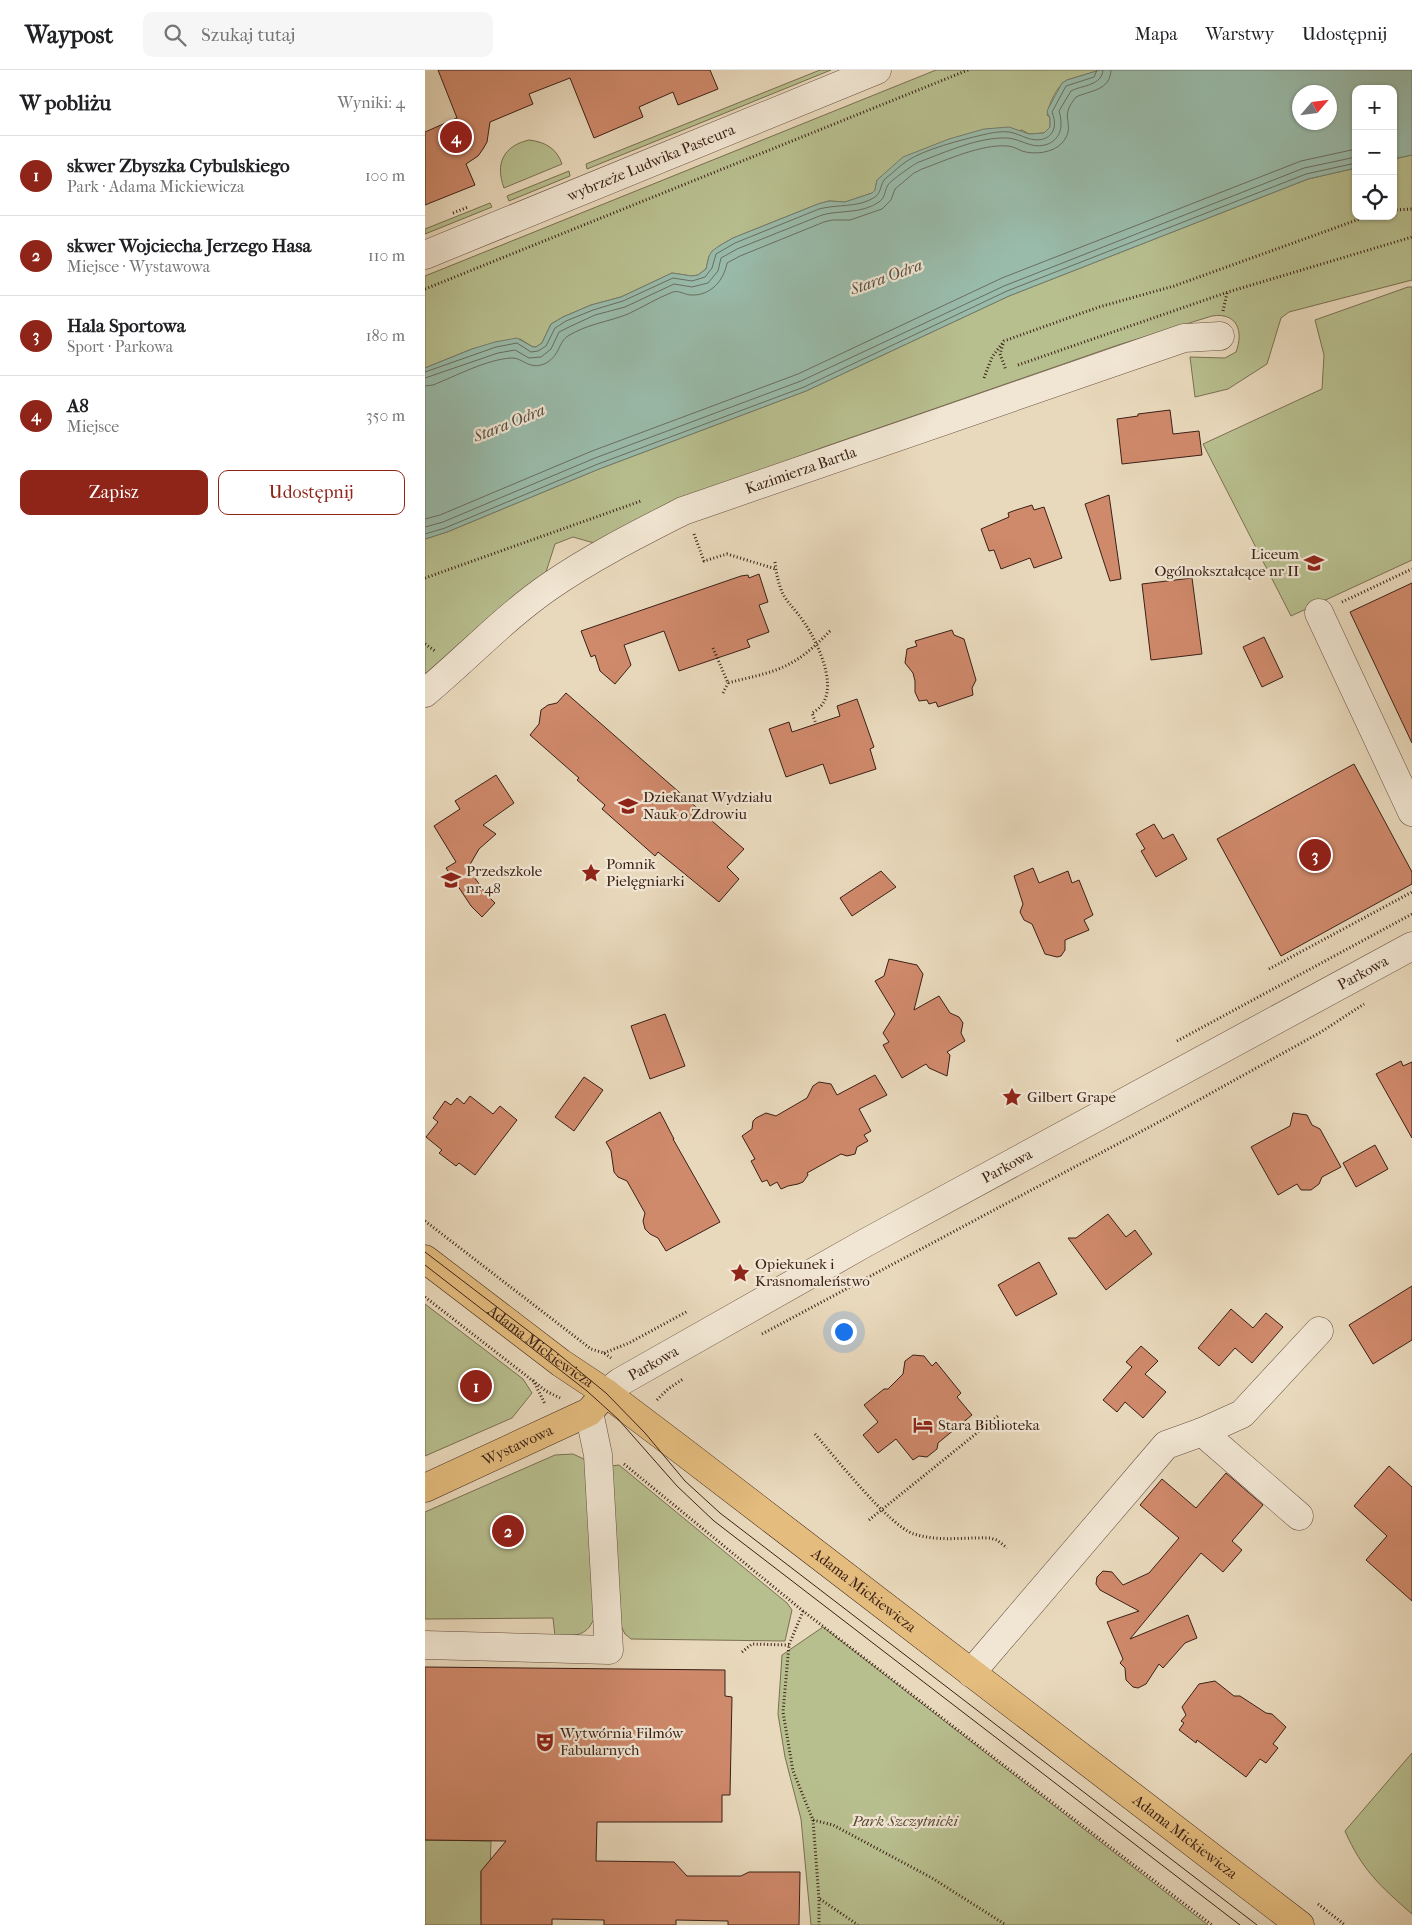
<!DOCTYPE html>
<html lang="pl">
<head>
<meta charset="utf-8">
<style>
  body { margin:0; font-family:"IM FELL French Canon",serif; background:#f6f6f6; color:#202124 }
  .controls { position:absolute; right:15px; top:15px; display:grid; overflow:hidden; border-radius:10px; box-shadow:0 1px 4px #0004 }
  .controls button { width:45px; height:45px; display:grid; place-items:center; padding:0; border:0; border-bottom:1px solid #e0e0e0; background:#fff; color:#202124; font:25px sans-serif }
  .compass { position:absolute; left:867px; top:15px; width:45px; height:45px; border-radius:50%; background:#fff; box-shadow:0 1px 4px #0004; rotate:62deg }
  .you { position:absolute; left:418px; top:1261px; width:18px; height:18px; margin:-12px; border:4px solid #fff; border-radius:50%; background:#1a73e8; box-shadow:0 0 0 8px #1a73e833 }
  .badge { display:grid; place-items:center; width:32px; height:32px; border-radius:50%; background:#8f2418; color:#fff; font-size:16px; font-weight:700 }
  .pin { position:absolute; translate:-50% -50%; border:2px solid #fff; box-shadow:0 1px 5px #0006 }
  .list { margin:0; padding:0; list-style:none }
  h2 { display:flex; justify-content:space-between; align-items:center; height:65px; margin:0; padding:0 20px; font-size:21px }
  h2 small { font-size:16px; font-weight:400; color:#757577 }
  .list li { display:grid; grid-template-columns:32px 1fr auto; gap:15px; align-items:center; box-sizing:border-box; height:80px; padding:0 20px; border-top:1px solid #e0e0e0 }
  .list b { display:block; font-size:19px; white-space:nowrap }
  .list p { margin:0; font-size:16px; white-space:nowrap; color:#757577 }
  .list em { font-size:16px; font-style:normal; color:#757577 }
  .actions { display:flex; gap:10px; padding:15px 20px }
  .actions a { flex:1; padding:11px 0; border:1px solid #8f2418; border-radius:10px; text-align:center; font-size:18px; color:#8f2418 }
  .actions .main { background:#8f2418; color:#fff }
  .icon { flex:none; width:28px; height:28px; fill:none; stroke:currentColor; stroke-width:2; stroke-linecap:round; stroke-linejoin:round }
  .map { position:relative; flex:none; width:987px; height:1855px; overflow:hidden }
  header { display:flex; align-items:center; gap:30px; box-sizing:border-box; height:70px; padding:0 25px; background:#fff; border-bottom:1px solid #e0e0e0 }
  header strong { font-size:24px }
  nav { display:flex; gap:28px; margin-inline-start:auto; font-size:18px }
  .search { width:350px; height:45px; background:#f6f6f6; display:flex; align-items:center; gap:12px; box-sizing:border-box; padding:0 18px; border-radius:10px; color:#757577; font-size:19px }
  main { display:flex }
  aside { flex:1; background:#fff }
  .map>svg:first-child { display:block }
  .green { fill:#b8bf8f; stroke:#7a7052 }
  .water { fill:#9ba; stroke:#737d6f; fill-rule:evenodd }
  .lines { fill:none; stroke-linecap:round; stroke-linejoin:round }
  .shore { stroke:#6a6e60; stroke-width:1 }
  .building { fill:#cf896b; stroke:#3b2016 }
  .minor-casing { stroke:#664e40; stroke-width:29 }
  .major-casing { stroke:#3b2016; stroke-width:29 }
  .path { stroke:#3b2016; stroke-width:3; stroke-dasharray:1 2.5; stroke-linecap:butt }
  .minor { stroke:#f1e6d3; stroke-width:28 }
  .major { stroke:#e4bc7e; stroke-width:28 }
  .tram { stroke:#3b2016; stroke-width:1 }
  .labels { text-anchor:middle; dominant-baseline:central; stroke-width:4.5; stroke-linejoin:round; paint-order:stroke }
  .street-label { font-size:15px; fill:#3b2016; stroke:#f1e6d3 }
  .poi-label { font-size:15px; fill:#3b2016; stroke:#f1e6d3; text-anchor:start }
  .park-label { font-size:15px; font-style:italic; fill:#5a4834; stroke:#f1e6d3 }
  .water-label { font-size:16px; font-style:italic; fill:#574e42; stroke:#f1e6d3 }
</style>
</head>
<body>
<header>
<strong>Waypost</strong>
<div class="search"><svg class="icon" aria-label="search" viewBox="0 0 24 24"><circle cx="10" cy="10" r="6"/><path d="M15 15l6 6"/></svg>Szukaj tutaj</div>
<nav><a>Mapa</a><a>Warstwy</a><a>Udostępnij</a></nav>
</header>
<main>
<aside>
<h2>W pobliżu<small>Wyniki: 4</small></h2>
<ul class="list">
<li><span class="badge">1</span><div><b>skwer Zbyszka Cybulskiego</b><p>Park · Adama Mickiewicza</p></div><em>100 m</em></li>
<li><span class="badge">2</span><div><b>skwer Wojciecha Jerzego Hasa</b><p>Miejsce · Wystawowa</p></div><em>110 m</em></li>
<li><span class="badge">3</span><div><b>Hala Sportowa</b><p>Sport · Parkowa</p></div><em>180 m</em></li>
<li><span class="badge">4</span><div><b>A8</b><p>Miejsce</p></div><em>350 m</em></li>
</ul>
<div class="actions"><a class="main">Zapisz</a><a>Udostępnij</a></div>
</aside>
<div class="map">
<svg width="987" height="1855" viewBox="0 0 987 1855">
  <rect width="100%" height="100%" fill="#e9d9bc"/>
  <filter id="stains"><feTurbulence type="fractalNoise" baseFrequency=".004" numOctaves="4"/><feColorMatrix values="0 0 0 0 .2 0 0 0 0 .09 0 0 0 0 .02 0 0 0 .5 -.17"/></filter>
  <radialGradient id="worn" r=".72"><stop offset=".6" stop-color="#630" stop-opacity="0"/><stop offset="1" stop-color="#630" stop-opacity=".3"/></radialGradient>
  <g class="green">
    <path d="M395 0H406L162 99 161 94Z"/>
    <path d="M511 0H675L642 10C632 16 624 33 622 45L625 48V57L619 63 604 64 597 60 466 99 452 110 450 120 447 123 420 132 404 131 393 134 308 168 294 176 284 186 281 199 273 205 267 206 247 203 196 227 166 235 138 247 126 254 117 273 111 277H108L95 269 47 279 0 298V206Z"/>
    <path d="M104 70C121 72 132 79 137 94L79 118C70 94 78 76 104 70Z"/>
    <path d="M987 85V210L864 242 856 248 842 294 803 319 770 327 765 287 800 288 811 282C819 261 812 242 787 246L693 275 396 378 250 433 169 473 148 467 130 474 120 505 55 555 0 604V469L22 462 174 399 381 321 584 226 883 109 931 98V146H968V89Z"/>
    <path d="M144 101 145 106 84 131 82 126Z"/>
    <path d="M65 133 67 137 0 164V159Z"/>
    <path d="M983 217H987V490L866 546 778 374 897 319 899 285 890 250Z"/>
    <path d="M0 1234 98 1309 107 1323 87 1348 0 1386Z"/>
    <path d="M148 1384 161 1390 171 1544C162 1568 152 1565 130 1566L128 1548 0 1549V1442L130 1385Z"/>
    <path d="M194 1395 362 1533 367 1540 360 1571 206 1569 200 1564 196 1556 185 1396Z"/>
    <path d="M398 1557 783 1855H386L376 1749 360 1687 353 1644 357 1585Z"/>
    <path d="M987 1683V1844C955 1816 937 1800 920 1761Z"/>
    <path d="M0 1770 66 1771 65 1799 56 1801V1850L60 1855H0Z"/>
  </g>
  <path class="water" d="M675 0H987V85L968 89V19H931V98L883 109 584 226 381 321 174 399 22 462 0 469V298L47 279 70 272 92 268 108 277H111L117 273 126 254 138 247 166 235 196 227 247 203 267 206 273 205 281 199 284 186 287 181 294 176 308 168 393 134 404 131 420 132 447 123 450 120 452 110 478 87 524 69 559 59 584 57 604 64 619 63 625 57V48L622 42 623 39 637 13 642 10ZM874 22H904V52H874Z"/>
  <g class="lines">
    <g class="shore">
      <path d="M0 302 71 277 92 273 106 282 113 281 121 276 130 258 141 251 168 240 198 231 248 208 267 211 280 207 287 198 291 184 310 173 394 139C412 134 434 138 450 127 457 122 455 113 461 108 468 103 474 96 482 91 500 79 536 70 557 65 565 63 576 61 584 62 591 63 596 66 602 68 623 75 635 61 627 42L641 16 669 7 672 0"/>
      <path d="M0 308 73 283 90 280 104 288 116 287 126 279 134 262 144 257 170 245 200 237 249 214 267 217 283 213 293 201 296 188 312 179 397 145C415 140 437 144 454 132 461 127 459 121 463 115 465 111 489 94 494 92 521 82 553 67 582 68 597 69 607 80 623 74 637 68 638 54 634 41L646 21C657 15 677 16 678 0"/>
      <path d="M0 316 8 315C31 306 62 289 87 288 98 288 104 300 119 294 135 287 133 272 143 266 162 254 183 252 203 244 218 237 232 228 248 222 254 220 260 225 266 225 286 226 299 210 302 193L315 186 399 152 407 150H425L457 139 466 130 470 119 489 103 497 99C522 90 556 74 582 76 588 76 592 79 597 81 609 85 628 83 637 73 649 59 640 52 643 41 644 36 648 31 651 27 666 20 685 21 686 0"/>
      <path d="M0 449 15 445 167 381 373 304 577 208 876 91 931 79"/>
      <path d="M0 457 18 452 170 388 376 311 579 216 879 98 931 87"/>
      <path d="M0 464 20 458 173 394 379 317 582 221 881 104 931 93"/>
    </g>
  </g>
  <g class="building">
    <path d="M13 0H285L293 19 253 35 248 22 214 37 218 47 169 68 145 8 104 24 108 34 65 52 62 72 58 79 53 86 41 94 50 115 0 135V62L32 48Z"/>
    <path d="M745 340 748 364 774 361 777 385 697 394 692 349 713 346V344Z"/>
    <path d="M684 425 696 509 685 511 660 434Z"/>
    <path d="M607 435 609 440 619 437 637 488 609 498 605 488 576 499 569 480 564 481 556 459 584 447 583 443 588 441Z"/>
    <path d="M334 504 343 532 334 535 344 562 322 570 325 577 254 601 239 561 199 575 206 595 190 614 175 601 170 585 166 587 156 561 316 506 323 505 324 508Z"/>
    <path d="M767 508 777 584 726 590 717 514Z"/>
    <path d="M987 513V673L925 542Z"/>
    <path d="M527 560 529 565 539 569 551 610 547 618 548 625 513 637 511 632 504 634 502 630 494 631 490 622V611L488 603 480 593 482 579 492 576 490 571Z"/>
    <path d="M839 567 858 607 837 617 818 577Z"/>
    <path d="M141 623 319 779 302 797 314 809 294 832 233 782 230 786 177 739 180 735 152 710 154 708 105 665 114 654 116 640 123 635 132 633Z"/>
    <path d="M432 629 449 677 445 679 451 699 405 714 398 694 361 707 344 659 364 652 367 662 415 646 412 636Z"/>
    <path d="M929 694 987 802V814L856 886 792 769Z"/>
    <path d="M71 705 89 733 58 755 71 764 54 779 43 798 61 824 70 833 57 847 46 836 21 798 31 792 9 756 35 739 30 731Z"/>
    <path d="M729 754 738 769 748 764 762 789 731 807 716 781 720 779 711 764Z"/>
    <path d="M608 798 614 813 643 801 647 813 654 810 668 845 659 850 664 860 640 870V880L636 886 632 887 620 884 607 854 599 850 595 842 598 834 589 806Z"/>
    <path d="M456 801 471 817 427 846 415 828Z"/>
    <path d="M464 889 492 895 498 904 489 940 514 926 525 943 534 947 538 953 536 963 540 971 522 982 525 985 522 1006 504 998 501 994 477 1008 458 975 464 972 458 963 470 944 450 911 459 906Z"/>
    <path d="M240 944 260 996 225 1009 206 956Z"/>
    <path d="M976 991 978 996 987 992V1068L951 1004Z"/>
    <path d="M450 1005 462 1025 434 1039 446 1061 439 1065 443 1071 432 1077 430 1084 422 1086 416 1084 382 1103 383 1105 378 1112 373 1114 363 1116 356 1119 352 1112 345 1116 342 1110 337 1112 326 1091 330 1089 317 1066 327 1059 328 1051 331 1048 341 1043 351 1046 382 1028 388 1016 394 1012 406 1014 412 1025Z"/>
    <path d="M159 1007 178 1020 149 1061 130 1047Z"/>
    <path d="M45 1026 68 1044 75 1036 92 1050 50 1105 34 1093 31 1096 14 1083 17 1080 1 1067 13 1052 8 1048 20 1031 26 1035 32 1028 39 1034Z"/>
    <path d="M235 1042 249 1069H248L295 1152 241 1181 233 1168 225 1164 220 1159 218 1151 220 1143 202 1111 193 1107 189 1102 186 1081 181 1072Z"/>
    <path d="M868 1043 882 1045 887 1055 895 1059 916 1097 897 1107 894 1114 886 1120H876L872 1114 853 1125 826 1077 865 1056Z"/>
    <path d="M950 1075 963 1099 931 1117 918 1093Z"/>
    <path d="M683 1144 701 1167 710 1160 727 1184 681 1220 643 1168H651Z"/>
    <path d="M614 1192 632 1224 591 1246 573 1215Z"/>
    <path d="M987 1216V1270L948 1294 924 1255Z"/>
    <path d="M806 1239 828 1258 841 1243 858 1257 827 1293 810 1278 794 1296 773 1278Z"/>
    <path d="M716 1276 733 1291 720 1304 741 1322 718 1348 700 1332 692 1342 678 1330 707 1297 701 1292Z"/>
    <path d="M488 1285 499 1286 507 1296 511 1292 536 1323 532 1327 547 1345 513 1373 512 1379 502 1387 494 1386 488 1390 471 1369 453 1383 438 1365 453 1352 439 1335 459 1319H463L478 1304 480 1291Z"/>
    <path d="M964 1396 987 1417V1531L941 1490 962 1466 929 1436Z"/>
    <path d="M801 1403 838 1435 807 1471 817 1480 798 1502 776 1483 705 1569 763 1545 772 1568 760 1573 738 1598 734 1594 721 1614 713 1618 708 1617 701 1610 700 1598 695 1593 698 1589 682 1552 714 1541 675 1520 671 1514 672 1507 678 1501 687 1502 698 1515 724 1503 754 1468 715 1435 737 1409 771 1438Z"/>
    <path d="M0 1597 300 1600V1626L307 1627 305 1725H297V1752H172L171 1791 249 1792 262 1806H316L324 1802H375L374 1855H303V1851L251 1850V1855H179V1850L127 1849V1855H56V1801L81 1771 0 1770Z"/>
    <path d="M790 1611 809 1626H815L841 1643 847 1644 861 1657 848 1674 853 1678 841 1693 835 1689 821 1707 772 1670 771 1673 754 1660 759 1653 756 1651 761 1645 757 1637 774 1614Z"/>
  </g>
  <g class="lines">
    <defs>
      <g id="minor">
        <path id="s1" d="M0 185 452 0"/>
        <path d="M894 543 987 742"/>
        <path id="s2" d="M0 623C42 588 80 547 125 516 167 487 213 464 258 441L759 268 795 266"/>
        <path id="s3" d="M181 1323 195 1312 440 1173 987 876"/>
        <path d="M777 1362 874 1446"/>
        <path d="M0 1575 184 1580 173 1385 164 1342"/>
        <path d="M546 1603 741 1375 777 1362 817 1344 894 1261"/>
      </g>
      <g id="major">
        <path id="s4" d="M0 1189 136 1293 181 1323 255 1379 875 1855"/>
        <path id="s5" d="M0 1418 164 1342 181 1323"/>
      </g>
    </defs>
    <use href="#minor" class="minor-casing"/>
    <use href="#major" class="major-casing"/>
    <g class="path">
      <path d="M968 140 987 139"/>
      <path d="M28 143 43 137"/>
      <path d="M0 219 543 0"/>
      <path d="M798 241 802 223"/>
      <path d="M578 274 575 284 581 300"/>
      <path d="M593 295 803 222 987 167"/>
      <path d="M559 308 567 287 579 271 674 237 749 216 943 146"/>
      <path d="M269 464 279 491 302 484 351 499"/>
      <path d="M350 492C351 502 353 512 357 522 361 531 367 536 373 544 388 562 415 614 396 636 394 639 390 641 387 643L391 654"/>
      <path d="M0 508 216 431"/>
      <path d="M917 532 987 499"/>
      <path d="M0 574 10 581"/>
      <path d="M288 578 303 613C324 607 347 604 366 593 381 585 393 573 405 561"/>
      <path d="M298 623 303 613"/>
      <path d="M844 899 987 822"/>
      <path d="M752 971 987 844"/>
      <path d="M0 1151 166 1279 179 1283 186 1288"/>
      <path d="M0 1227 121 1321 135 1328"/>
      <path d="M337 1264 745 1046 896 962 939 934"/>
      <path d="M179 1283 204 1273 263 1241"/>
      <path d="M108 1310 120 1334"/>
      <path d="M232 1330 243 1319 258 1309"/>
      <path d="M390 1364C410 1387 464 1456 489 1464 514 1472 539 1467 565 1468L572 1470 582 1478"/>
      <path d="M199 1394 378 1541 787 1855"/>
      <path d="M444 1450 573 1346"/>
      <path d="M378 1541 364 1575 358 1642 368 1701 388 1750 408 1755 507 1808 581 1855"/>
      <path d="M317 1582 327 1574 364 1575"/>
      <path d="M388 1750 394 1829V1855"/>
      <path d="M395 1829 433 1855"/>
      <path d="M893 1834 920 1855"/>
    </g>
    <use href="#minor" class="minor"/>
    <use href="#major" class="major"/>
    <g class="tram">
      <path d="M0 1182 131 1282 181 1323 220 1363 260 1411 295 1443 832 1855"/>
      <path d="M0 1195 162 1321 193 1349 252 1416 289 1451 815 1855"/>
    </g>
  </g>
  <defs>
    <symbol id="school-bare" viewBox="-9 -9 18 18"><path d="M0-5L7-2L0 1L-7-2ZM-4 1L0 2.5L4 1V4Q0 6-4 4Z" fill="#8f2418" stroke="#f1e6d3" stroke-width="2.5" paint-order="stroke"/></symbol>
    <symbol id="university-bare" viewBox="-9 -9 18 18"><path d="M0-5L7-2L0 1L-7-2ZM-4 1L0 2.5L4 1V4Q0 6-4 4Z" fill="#8f2418" stroke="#f1e6d3" stroke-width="2.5" paint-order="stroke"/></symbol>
    <symbol id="sight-bare" viewBox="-9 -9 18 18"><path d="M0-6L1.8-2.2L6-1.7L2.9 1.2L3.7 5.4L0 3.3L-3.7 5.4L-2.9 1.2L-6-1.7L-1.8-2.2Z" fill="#8f2418" stroke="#f1e6d3" stroke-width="2.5" paint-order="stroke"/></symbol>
    <symbol id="hotel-bare" viewBox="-9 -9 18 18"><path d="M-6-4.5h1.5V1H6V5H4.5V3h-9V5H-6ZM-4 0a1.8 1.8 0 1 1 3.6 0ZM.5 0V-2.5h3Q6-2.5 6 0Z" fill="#8f2418" stroke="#f1e6d3" stroke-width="2.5" paint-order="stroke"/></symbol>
    <symbol id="theatre-bare" viewBox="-9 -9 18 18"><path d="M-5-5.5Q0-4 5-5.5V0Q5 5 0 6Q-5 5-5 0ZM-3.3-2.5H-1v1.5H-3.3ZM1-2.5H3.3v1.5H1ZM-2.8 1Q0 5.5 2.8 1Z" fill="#8f2418" stroke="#f1e6d3" stroke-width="2.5" paint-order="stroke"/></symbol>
  </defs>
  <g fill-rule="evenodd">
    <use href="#school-bare" x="875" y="479" width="28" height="28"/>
    <use href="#university-bare" x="189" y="722" width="28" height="28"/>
    <use href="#sight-bare" x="152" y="789" width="28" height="28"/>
    <use href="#school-bare" x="12" y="796" width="28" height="28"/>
    <use href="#sight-bare" x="573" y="1013" width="28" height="28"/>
    <use href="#sight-bare" x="301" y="1189" width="28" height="28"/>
    <use href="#hotel-bare" x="484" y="1341" width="28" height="28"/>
    <use href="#theatre-bare" x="106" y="1658" width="28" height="28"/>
  </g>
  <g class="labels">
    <g class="street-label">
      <text stroke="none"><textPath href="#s1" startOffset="244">wybrzeże Ludwika Pasteura</textPath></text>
      <text stroke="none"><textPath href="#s2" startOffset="442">Kazimierza Bartla</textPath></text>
      <text stroke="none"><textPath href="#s3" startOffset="866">Parkowa</textPath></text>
      <text stroke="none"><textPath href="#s3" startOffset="461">Parkowa</textPath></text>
      <text stroke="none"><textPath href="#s4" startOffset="145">Adama Mickiewicza</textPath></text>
      <text stroke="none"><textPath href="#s3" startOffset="56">Parkowa</textPath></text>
      <text stroke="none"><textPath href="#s5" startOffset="102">Wystawowa</textPath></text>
      <text stroke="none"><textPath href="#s4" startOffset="550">Adama Mickiewicza</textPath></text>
      <text stroke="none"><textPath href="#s4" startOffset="955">Adama Mickiewicza</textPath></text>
    </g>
    <g class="poi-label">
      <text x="874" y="484" text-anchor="end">Liceum<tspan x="874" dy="17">Ogólnokształcące nr II</tspan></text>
      <text x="218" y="727">Dziekanat Wydziału<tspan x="218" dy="17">Nauk o Zdrowiu</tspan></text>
      <text x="181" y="794">Pomnik<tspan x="181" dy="17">Pielęgniarki</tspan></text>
      <text x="41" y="801">Przedszkole<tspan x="41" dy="17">nr 48</tspan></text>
      <text x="602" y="1027">Gilbert Grape</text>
      <text x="330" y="1194">Opiekunek i<tspan x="330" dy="17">Krasnomaleństwo</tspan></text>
      <text x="513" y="1355">Stara Biblioteka</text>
      <text x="135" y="1663">Wytwórnia Filmów<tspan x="135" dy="17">Fabularnych</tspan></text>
    </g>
    <g class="park-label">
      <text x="480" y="1751">Park Szczytnicki</text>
    </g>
    <g class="water-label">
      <text transform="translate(461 207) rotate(-20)">Stara Odra</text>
      <text transform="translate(84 353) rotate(-22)">Stara Odra</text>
    </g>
  </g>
  <rect width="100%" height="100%" filter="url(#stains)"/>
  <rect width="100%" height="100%" fill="url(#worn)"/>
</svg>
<div class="controls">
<button>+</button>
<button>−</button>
<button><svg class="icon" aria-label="locate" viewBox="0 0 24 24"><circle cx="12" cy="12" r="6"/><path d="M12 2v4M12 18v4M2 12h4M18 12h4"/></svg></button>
</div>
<svg class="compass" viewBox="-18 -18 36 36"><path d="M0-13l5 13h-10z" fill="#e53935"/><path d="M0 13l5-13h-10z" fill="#757577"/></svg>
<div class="you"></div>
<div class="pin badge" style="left:51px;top:1316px">1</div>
<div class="pin badge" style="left:83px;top:1461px">2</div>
<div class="pin badge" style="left:890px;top:785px">3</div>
<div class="pin badge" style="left:31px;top:67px">4</div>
</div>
</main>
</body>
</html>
